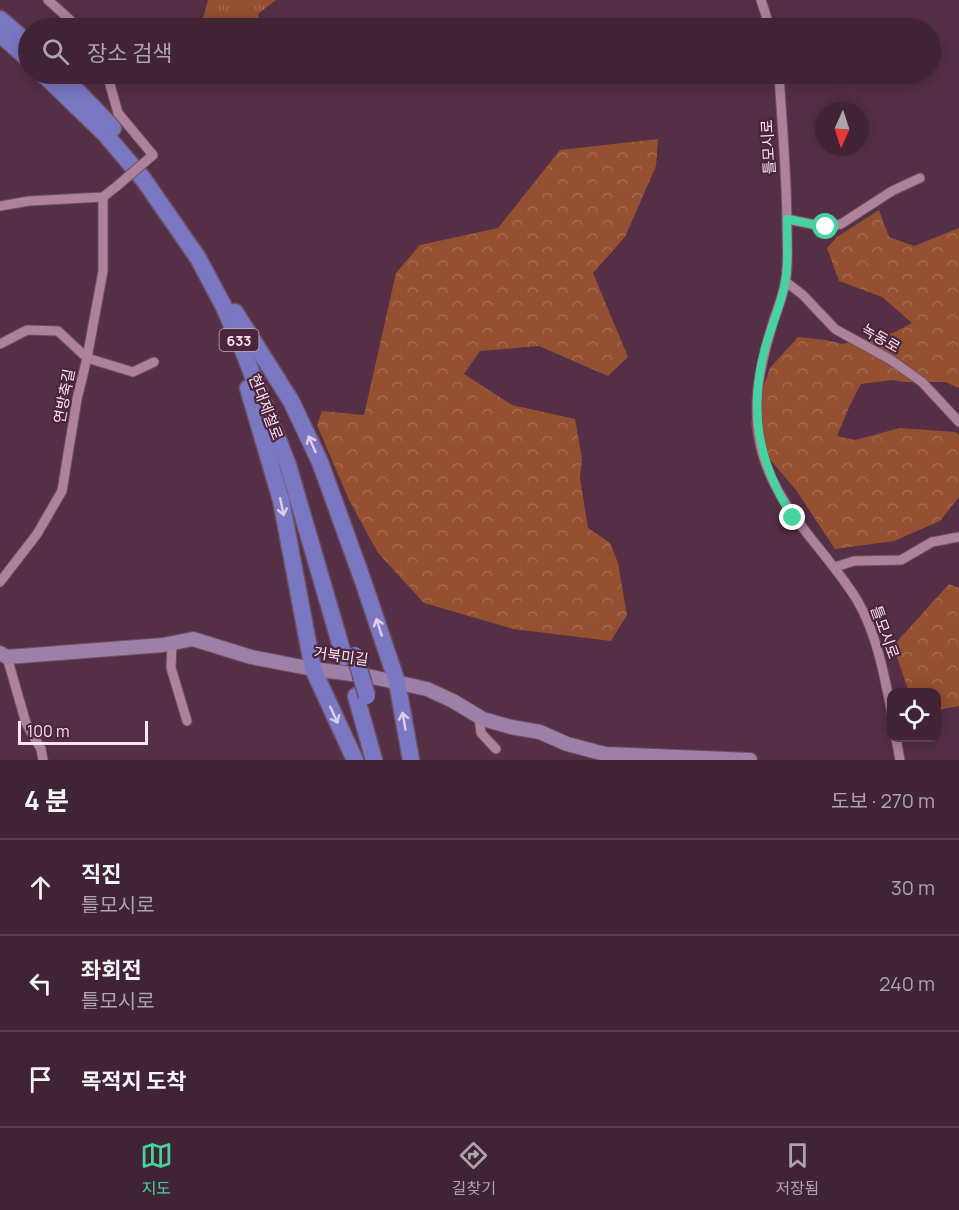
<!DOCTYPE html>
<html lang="ko">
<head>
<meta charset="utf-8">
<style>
  body { margin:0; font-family:Manrope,"Noto Sans KR",sans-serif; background:#4b2f40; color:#f1f3f6 }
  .controls { position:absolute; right:18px; bottom:18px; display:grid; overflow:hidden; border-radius:12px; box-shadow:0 3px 15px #0003 }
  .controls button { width:54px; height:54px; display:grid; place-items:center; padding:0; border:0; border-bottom:2px solid #59404f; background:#402334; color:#f1f3f6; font:30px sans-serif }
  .compass { position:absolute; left:815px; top:102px; width:54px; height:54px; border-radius:50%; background:#402334; box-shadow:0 3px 15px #0003; rotate:183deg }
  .scale { position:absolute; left:18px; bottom:15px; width:130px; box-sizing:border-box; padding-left:6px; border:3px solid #fce3f0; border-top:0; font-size:16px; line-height:21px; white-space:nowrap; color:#fce3f0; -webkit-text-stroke:4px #4a253b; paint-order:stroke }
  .stop { position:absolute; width:18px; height:18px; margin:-14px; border:4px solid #45d49f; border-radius:50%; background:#fff }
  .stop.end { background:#45d49f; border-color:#fff; box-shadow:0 2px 6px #0008 }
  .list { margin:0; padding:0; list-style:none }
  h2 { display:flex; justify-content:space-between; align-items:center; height:78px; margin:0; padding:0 24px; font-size:26px }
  h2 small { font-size:20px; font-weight:400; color:#aea4ac }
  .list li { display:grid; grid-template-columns:39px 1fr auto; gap:18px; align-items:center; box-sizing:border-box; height:96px; padding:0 24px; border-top:2px solid #59404f }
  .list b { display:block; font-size:22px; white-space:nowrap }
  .list p { margin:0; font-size:20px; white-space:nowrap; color:#aea4ac }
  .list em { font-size:20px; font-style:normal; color:#aea4ac }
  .icon { flex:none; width:33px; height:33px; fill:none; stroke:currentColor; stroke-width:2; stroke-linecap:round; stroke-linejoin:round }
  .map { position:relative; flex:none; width:959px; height:760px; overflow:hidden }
  .search { position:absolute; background:#402334; box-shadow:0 3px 15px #0003; left:18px; right:18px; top:18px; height:66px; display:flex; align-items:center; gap:15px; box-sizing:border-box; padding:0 21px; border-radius:33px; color:#aea4ac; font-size:22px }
  .sheet { height:366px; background:#402334 }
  nav { display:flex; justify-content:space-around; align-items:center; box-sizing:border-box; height:84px; border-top:2px solid #59404f; background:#402334; font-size:16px; color:#aea4ac }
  nav a { display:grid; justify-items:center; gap:3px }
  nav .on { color:#45d49f }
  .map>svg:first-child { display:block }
  .grass { fill:url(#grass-tufts) }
  .forest { fill:url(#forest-crowns) }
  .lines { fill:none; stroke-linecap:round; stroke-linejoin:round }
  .street-casing { stroke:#704f63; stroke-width:11 }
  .secondary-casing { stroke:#704f63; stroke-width:16 }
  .highway-casing { stroke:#704f63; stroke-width:19 }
  .street { stroke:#ae829b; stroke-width:9 }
  .secondary { stroke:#9e7fa7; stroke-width:14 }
  .highway { stroke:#7a78c2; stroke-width:16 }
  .street-bridge-casing { stroke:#704f63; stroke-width:11; stroke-linecap:butt }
  .highway-bridge-casing { stroke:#704f63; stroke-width:19; stroke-linecap:butt }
  .street-bridge { stroke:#ae829b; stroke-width:9 }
  .highway-bridge { stroke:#7a78c2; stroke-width:16 }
  .oneway { stroke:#e2cee7 }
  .route { stroke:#45d49f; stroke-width:8 }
  .labels { text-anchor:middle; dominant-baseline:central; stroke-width:4.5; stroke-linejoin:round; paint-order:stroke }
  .shield { fill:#4a253b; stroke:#c7aaba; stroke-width:1.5 }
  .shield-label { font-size:14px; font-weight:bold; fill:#fce3f0 }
  .street-label { font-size:15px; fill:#fce3f0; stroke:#4a253b }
</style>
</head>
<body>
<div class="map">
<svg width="959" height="760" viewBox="0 0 959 760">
  <defs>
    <pattern id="grass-tufts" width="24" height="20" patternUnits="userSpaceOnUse" patternTransform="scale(1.5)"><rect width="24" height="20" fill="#945031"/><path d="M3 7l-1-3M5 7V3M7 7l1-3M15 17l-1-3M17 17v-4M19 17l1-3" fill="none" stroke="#a4694f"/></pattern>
    <pattern id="forest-crowns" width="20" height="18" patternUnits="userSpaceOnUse" patternTransform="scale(1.5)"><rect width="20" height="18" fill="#945031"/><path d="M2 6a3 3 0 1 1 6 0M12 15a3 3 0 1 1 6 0" fill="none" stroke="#a4694f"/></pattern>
  </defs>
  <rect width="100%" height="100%" fill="#552f46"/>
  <path class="grass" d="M208 0H276L258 14 259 28H200Z"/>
  <g class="forest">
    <path d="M658 139 656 166 625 237 593 273 628 357 608 376 539 346 480 351 464 374 512 405 575 419 582 459 580 478 588 528 610 543 618 563 627 615 611 641 513 629 424 603 378 553 349 500 317 425 322 411 364 415 396 273 420 245 498 228 560 150Z"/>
    <path d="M879 210 889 237 914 246 959 228V387L958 388 946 382H904L893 380 861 384 850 405 837 436 855 440 900 428 955 432 959 435V497L940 521 894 541 835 549 796 490 754 441 751 423 770 368 798 337 826 340 842 344 893 333 912 323 882 297 839 281 827 248 837 237Z"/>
    <path d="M949 584 959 588V706L937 710 936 692H909L893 646Z"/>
  </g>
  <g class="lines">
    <defs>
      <g id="street">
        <path d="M48 0 79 28"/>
        <path d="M761 0 770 28"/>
        <path d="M107 74 118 113 153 155 146 161"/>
        <path d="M779 74C782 125 787 177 787 228 787 246 789 266 785 283 783 297 776 312 772 326 759 368 751 408 762 452 779 513 825 548 857 600 877 634 884 675 892 713"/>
        <path d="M0 206 29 201 103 197 117 186"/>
        <path d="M787 219 826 227 841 224 892 191 920 178"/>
        <path d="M786 282 803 295 835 329 891 360 922 382 959 422"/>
        <path d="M0 344 27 330 58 331 87 358 133 372 154 362"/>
        <path d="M835 567 854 561 901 560 932 542 959 537"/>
        <path d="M0 582 37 534 62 491 77 399 87 358 103 271V197"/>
        <path d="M172 643 171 668 187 721"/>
        <path d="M7 657 26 723 41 749 43 760"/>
        <path d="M479 716 481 733 496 749"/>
        <path d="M896 738 900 760"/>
      </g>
      <path id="secondary" d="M0 653 7 657 163 645 193 639 251 657 313 669 368 676 427 689 453 701 483 719 511 727 540 732 567 744 605 754 750 760"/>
      <g id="highway">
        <path d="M0 19 28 43"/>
        <path d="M0 34 28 59"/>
        <path d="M43 74 106 135 144 180 198 258 223 305 242 348 288 465 344 657"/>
        <path d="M61 74 113 128"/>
        <path d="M235 312 291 401 320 462 363 581 397 682 411 760"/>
        <path d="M248 388 281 500 313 669 355 760"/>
        <path d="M356 696 374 760"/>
      </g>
    </defs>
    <use href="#street" class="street-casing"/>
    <use href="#secondary" class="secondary-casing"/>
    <use href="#highway" class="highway-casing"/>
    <use href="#street" class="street"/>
    <use href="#secondary" class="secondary"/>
    <use href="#highway" class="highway"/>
    <defs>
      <path id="street-bridge" d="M117 186 146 161"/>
      <path id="highway-bridge" d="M355 655 367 696"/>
    </defs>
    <use href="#street-bridge" class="street-bridge-casing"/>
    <use href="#highway-bridge" class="highway-bridge-casing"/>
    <use href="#street-bridge" class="street-bridge"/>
    <use href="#highway-bridge" class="highway-bridge"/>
  </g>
  <defs><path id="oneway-shaft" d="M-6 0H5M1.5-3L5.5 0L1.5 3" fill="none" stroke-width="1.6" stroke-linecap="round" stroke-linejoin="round" transform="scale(1.5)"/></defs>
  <g class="oneway">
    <use href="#oneway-shaft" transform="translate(312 444) rotate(-114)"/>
    <use href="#oneway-shaft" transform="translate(282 507) rotate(78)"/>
    <use href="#oneway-shaft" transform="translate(379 627) rotate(-108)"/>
    <use href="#oneway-shaft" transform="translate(334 715) rotate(65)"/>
    <use href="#oneway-shaft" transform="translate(404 721) rotate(-100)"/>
  </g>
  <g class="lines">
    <path class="route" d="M793 518C759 464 748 411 765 348 771 327 781 305 785 283 789 263 787 240 787 219L826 227"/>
  </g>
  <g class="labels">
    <rect class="shield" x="219.5" y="329" width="39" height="22" rx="4.5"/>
    <g class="shield-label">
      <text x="239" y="340">633</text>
    </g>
    <g class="street-label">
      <text transform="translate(768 147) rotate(-93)">틀모시로</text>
      <text transform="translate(881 338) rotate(30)">녹동로</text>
      <text transform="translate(64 396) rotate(-79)">연방축길</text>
      <text transform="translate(266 407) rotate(69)">현대제철로</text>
      <text transform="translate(885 632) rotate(70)">틀모시로</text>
      <text transform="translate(341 656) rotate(8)">거북미길</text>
    </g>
  </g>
</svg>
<div class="controls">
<button><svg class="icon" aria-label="locate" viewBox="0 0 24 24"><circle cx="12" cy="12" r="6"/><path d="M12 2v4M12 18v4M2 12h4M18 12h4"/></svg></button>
</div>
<svg class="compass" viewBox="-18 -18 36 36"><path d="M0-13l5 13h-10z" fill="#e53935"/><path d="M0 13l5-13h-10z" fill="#aea4ac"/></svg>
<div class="scale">100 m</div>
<div class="stop" style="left:826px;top:227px"></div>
<div class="stop end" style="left:793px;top:518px"></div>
<div class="search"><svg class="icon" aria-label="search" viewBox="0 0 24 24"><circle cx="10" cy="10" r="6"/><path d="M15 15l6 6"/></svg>장소 검색</div>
</div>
<section class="sheet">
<h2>4 분<small>도보 · 270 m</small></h2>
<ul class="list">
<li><svg class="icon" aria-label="ahead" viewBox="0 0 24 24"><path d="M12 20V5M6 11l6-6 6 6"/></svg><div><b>직진</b><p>틀모시로</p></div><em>30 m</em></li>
<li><svg class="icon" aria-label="left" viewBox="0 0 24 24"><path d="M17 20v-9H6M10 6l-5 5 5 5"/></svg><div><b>좌회전</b><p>틀모시로</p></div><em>240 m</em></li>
<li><svg class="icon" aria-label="arrive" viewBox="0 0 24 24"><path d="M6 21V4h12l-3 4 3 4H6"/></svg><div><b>목적지 도착</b></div></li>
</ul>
</section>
<nav>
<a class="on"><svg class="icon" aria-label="map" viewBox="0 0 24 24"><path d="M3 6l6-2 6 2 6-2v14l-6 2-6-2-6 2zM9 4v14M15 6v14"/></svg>지도</a>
<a><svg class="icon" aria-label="directions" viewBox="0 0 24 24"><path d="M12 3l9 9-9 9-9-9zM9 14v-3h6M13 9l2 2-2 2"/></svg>길찾기</a>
<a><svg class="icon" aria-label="saved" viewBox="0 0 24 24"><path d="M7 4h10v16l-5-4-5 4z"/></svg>저장됨</a>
</nav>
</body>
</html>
